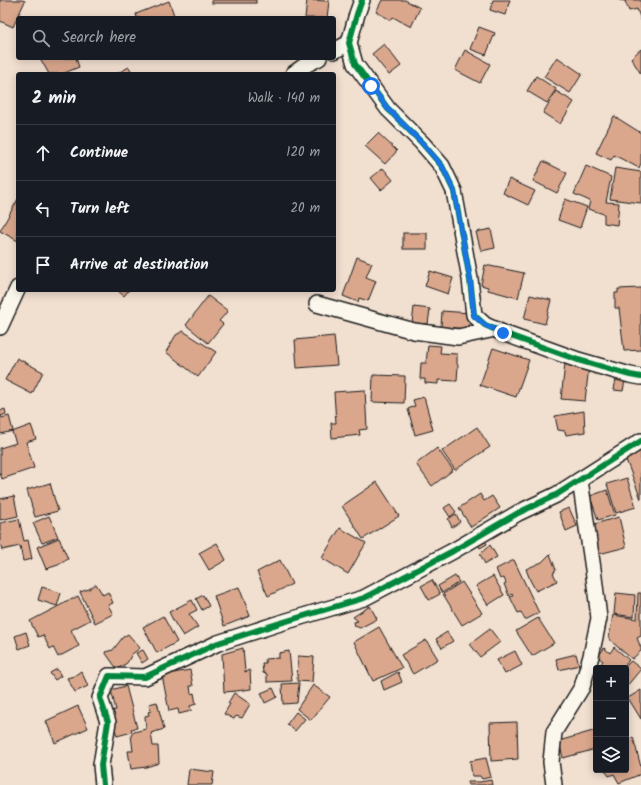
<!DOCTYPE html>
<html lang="en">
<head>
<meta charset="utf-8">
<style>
  body { margin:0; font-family:Kalam,sans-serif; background:#242831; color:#f1f3f6 }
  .controls { position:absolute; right:12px; bottom:12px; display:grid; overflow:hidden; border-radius:4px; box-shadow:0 2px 10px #0003 }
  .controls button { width:36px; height:36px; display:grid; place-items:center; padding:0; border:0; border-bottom:1px solid #363941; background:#171b24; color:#f1f3f6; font:20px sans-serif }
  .stop { position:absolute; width:12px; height:12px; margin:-9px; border:3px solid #1a73e8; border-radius:50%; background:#fff }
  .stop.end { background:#1a73e8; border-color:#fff; box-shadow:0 1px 4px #0008 }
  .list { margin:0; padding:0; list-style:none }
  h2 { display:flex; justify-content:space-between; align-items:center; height:52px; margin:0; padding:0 16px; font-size:17px }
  h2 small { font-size:13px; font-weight:400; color:#9ea1a6 }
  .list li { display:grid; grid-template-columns:26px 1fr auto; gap:12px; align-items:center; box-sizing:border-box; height:56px; padding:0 16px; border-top:1px solid #363941 }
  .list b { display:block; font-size:15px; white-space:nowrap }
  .list em { font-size:13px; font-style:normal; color:#9ea1a6 }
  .icon { flex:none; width:22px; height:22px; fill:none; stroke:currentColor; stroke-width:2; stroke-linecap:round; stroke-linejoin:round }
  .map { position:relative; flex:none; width:641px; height:785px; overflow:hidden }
  .search { position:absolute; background:#171b24; box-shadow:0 2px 10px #0003; left:16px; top:16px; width:320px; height:44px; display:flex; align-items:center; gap:10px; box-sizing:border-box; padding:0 14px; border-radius:4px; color:#9ea1a6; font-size:15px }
  .panel { position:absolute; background:#171b24; box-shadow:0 2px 10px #0003; left:16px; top:72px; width:320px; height:220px; border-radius:4px }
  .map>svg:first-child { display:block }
  .building { fill:#daa78d; stroke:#1c1c1c }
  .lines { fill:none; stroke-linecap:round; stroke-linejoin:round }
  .minor-casing { stroke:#1c1c1c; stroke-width:18 }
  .minor { stroke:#fbf7ec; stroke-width:15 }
  .cycleway-casing { stroke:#fbf7ec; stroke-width:8 }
  .cycleway { stroke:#00873e; stroke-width:6 }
  .route { stroke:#1a73e8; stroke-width:5 }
</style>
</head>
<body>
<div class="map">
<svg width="641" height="785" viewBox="0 0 641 785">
  <rect width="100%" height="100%" fill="#f1dfd0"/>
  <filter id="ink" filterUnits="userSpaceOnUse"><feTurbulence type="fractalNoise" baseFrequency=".025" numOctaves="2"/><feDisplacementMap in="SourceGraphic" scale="8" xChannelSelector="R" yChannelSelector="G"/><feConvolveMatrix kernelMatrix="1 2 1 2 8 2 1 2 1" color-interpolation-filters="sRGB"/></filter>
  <g filter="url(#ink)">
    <g class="building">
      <path d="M0 0H22L25 1 13 27 0 21Z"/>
      <rect x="212" y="0" width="44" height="3"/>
      <path d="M307 0 329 1 327 18H305Z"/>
      <path d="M382 0H405L420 8 411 27 393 17 391 20 376 12Z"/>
      <path d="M493 0H510L505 15 490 10Z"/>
      <path d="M619 0H641V20L637 9 629 11 625 1Z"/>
      <path d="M169 1 175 18H137L136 14Z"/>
      <path d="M479 27 495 33 486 55 470 49Z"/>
      <path d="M384 44 401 66 389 75 372 54Z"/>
      <path d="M641 49V74L631 58Z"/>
      <path d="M465 50 490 64 480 83 455 70Z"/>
      <path d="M557 57 582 74 570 93 544 77Z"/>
      <path d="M40 58H76L79 67 62 74H49Z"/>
      <path d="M129 67 133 74H116Z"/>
      <path d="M536 76 556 89 547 103 527 91Z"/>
      <path d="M556 91 574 102 560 124 543 113Z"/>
      <path d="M614 116 641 133V163L639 168 614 155 611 160 596 153Z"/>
      <path d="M378 133 397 151 385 164 365 146Z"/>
      <path d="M543 161 567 173 557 193 533 181Z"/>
      <path d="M586 166 611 177 606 202 619 203 617 225 604 223V214L588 209 590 201 574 194Z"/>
      <path d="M383 168 393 180 381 190 371 178Z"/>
      <path d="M615 168 641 172V203L610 199Z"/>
      <path d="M509 179 535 191 528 205 503 193Z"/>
      <path d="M18 199V241L0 231Z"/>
      <path d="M565 199 587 207 580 228 558 220Z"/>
      <path d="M491 229 495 248 481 251 476 232Z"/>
      <rect x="403" y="233" width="24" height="16"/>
      <path d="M357 257 372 263 366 277 376 281 368 301 359 298 358 302 343 296Z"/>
      <path d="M485 265 524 273 518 298 488 290V287L481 285Z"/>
      <path d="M430 271 453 278 448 294 425 286Z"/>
      <path d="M641 288V350L624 351 619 308H615V293H618V289Z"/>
      <path d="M117 290H129L124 296Z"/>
      <path d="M530 295 551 300 545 324 524 319Z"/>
      <path d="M208 296 228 311 219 321 223 324 208 343 186 325Z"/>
      <path d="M414 307 430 309 428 324 412 323Z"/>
      <path d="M442 311 470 313 469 329 441 327Z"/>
      <path d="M183 331 216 352 198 377 166 352 176 335Z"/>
      <path d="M334 336 337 365 297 368 295 340Z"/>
      <path d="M428 345 441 346 440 353 457 354V364L458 365 457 381 438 380V384L425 383V379H420L421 363H426Z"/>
      <path d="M493 348 529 360 516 397 480 385Z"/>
      <path d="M17 358 43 372 32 394 5 380Z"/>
      <path d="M565 364 589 366 585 401 561 399Z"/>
      <path d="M373 375 405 376 404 403 372 402Z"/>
      <path d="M616 378 625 380 623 391 614 390Z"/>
      <path d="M365 390 367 429 359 430 360 435 332 438 331 423H336L334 392Z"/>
      <path d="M424 397 433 430 415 435 408 409 415 406 413 400Z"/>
      <path d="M5 409 6 414 1 416 2 418 9 416 13 431 0 434V411Z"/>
      <path d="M584 411 585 432 566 435 565 431 558 430 555 416Z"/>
      <path d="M31 425 36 439 26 442 34 468 2 479 0 473V448L16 443 12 432Z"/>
      <path d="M477 427 490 447 455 470 442 451Z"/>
      <path d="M437 448 453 470 432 486 416 464Z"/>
      <path d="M641 451V499L625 457Z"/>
      <path d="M627 478 636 507 616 513 607 484Z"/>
      <path d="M377 482 399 516 363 539 342 506Z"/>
      <path d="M50 483 58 511 35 517 27 490Z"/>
      <path d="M607 490 615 515 598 520 590 496Z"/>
      <path d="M480 494 484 501 492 496 500 508 471 527 459 508Z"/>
      <path d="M14 496 18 516 0 520V499Z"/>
      <path d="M450 504 456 512 450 517 444 508Z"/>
      <path d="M569 508 577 526 566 531 559 512Z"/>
      <path d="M456 514 460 522 452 527 448 519Z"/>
      <path d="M49 516 58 537 42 543 33 523Z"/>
      <path d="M619 517 626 547 599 554 591 525Z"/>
      <path d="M19 519 24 541 28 540 32 559 23 561 20 546 2 550 0 542V523Z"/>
      <path d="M340 528 366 543 348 574 322 558Z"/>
      <path d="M483 537 487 544 480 548 476 541Z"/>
      <path d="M59 538 68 559 58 565 46 569 37 547Z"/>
      <path d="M217 543 226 560 209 570 199 553Z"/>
      <path d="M490 545 497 557 485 564 480 554Z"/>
      <path d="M550 554 556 570 554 571 555 572 553 573 557 581 536 591 530 580 526 569 542 562Z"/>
      <path d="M280 560 292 584 268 596 257 572Z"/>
      <path d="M514 560 539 613 525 620 521 612 518 613 510 597 513 596 512 594 509 596 504 584 506 583 504 578 500 579 496 569Z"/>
      <path d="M455 576 459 582 442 593 438 586Z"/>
      <path d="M493 576 504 595 488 605 476 586Z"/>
      <path d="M432 580 440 594 429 600 421 586Z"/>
      <path d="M462 582 482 613 462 625 443 594Z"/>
      <path d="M96 584 103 595 108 592 113 603 108 605 113 614 95 623 80 592 89 589Z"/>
      <path d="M42 587 61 593 57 606 38 600Z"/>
      <path d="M239 587 250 616 224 626 214 596Z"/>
      <path d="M616 593 635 595 634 617 614 614Z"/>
      <path d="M638 593H641V636L637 638 641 648V651L632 659 612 642 609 637 613 615 637 619Z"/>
      <path d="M203 595 209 606 202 610 196 599Z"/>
      <path d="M78 596 90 620 71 630 79 646 58 657 53 647 50 649 43 635 38 637 30 621Z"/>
      <path d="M192 600 197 610 189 614 198 627 183 636 174 622 169 612Z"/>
      <path d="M370 606 377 619 360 628 355 626 354 622 358 621 353 617Z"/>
      <path d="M163 616 177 642 157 653 143 627Z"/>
      <path d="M538 618 554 643 532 656 516 631Z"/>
      <path d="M379 627 402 668 373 681 354 642Z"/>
      <path d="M490 629 500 642 480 657 470 644Z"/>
      <path d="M26 632 30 645 19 649 15 636Z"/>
      <path d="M447 632 453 641 442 648 436 639Z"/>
      <path d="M128 634 140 648 132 654 127 663 117 669 105 652 113 650 123 637Z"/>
      <path d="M426 640 438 659 413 674 401 655Z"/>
      <path d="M614 647 629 660 623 668H598V667L603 661 598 657 604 648 610 653Z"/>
      <path d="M243 648 245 672 250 670 251 689 236 691 224 692 222 654Z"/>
      <path d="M143 650 148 659 142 663 136 653Z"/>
      <path d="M289 651 292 681 267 682V674L263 673 262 663H266L265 659 279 658V653Z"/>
      <path d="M515 651 522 665 505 674 497 660Z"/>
      <path d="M576 654 579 665 559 670 556 659Z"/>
      <path d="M298 656 314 657 312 682 297 681Z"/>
      <path d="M631 661 641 669 626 687V668H624Z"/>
      <path d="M57 669 61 676 55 680 50 673Z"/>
      <path d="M190 670 193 686H190L191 694 194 693 196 704 190 706 191 711 179 714 178 709 169 711 162 675Z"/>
      <path d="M81 671 88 686 75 692 67 678 74 676Z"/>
      <path d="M398 672 402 682 384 690 381 681Z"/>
      <path d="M299 683 297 703 283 704 282 684Z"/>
      <path d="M313 685 330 697 311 720 297 709Z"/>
      <path d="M126 686 137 728 131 729 132 732 117 736 110 711 116 710 111 690Z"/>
      <path d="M273 688 277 697 265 703 261 693Z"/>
      <path d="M641 690V719L628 698Z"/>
      <path d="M234 693 250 704 242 718 236 716 234 719 224 714 230 704 228 703Z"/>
      <path d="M157 702 164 729 151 733 153 746H158L159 763 146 767 131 769 128 751H133L131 735 134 732 146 729 145 716 149 715 148 712 151 711 149 704Z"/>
      <path d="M78 706 88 728 55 743 46 721Z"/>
      <path d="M296 712 305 719 295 731 287 724Z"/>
      <path d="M517 722 518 759 491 761 490 723Z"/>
      <path d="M596 730V749L563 758 559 741Z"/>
      <path d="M633 737 641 767V774L619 783 614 774 609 776 605 770H626V742Z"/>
      <path d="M486 758 491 777 482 779 480 776H472L470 761Z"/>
      <path d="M189 769 214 772 212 785H187Z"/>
      <path d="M491 780 492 785H468V782H480Z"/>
    </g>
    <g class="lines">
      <defs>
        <g id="minor">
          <path d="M362 0 357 14 349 43 355 64 388 109 422 143 442 166 454 191 470 279 474 315 485 325 503 333 578 360 630 375 641 377"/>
          <path d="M334 51 349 43"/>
          <path d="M293 74 307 64 319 58"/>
          <path d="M317 304 414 331 458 337 495 329"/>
          <path d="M0 327 18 288"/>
          <path d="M103 785 101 765 108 722 100 698 109 676 145 677 218 643 277 624 364 598 453 551 518 513 556 495 641 441"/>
          <path d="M554 785 551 762 554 732 582 687 591 656 599 618 593 569 580 480"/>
        </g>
      </defs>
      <use href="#minor" class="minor-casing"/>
      <use href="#minor" class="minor"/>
      <defs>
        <g id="cycleway">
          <path d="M362 0 357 14 349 43 355 64 388 109 422 143 442 166 454 191 470 279 474 315 485 325 503 333 578 360 630 375 641 377"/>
          <path d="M103 785 101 765 108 722 100 698 109 676 145 677 218 643 277 624 364 598 453 551 518 513 556 495 641 441"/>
        </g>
      </defs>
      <use href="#cycleway" class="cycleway-casing"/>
      <use href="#cycleway" class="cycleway"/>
    </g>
  </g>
  <g class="lines" filter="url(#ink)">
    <path class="route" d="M371 86 388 109 422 143 442 166 454 191 470 279 474 316 485 325 503 333"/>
  </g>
</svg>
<div class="controls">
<button>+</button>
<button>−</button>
<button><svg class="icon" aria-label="layers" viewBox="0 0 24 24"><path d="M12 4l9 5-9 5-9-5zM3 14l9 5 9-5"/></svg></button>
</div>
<div class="stop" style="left:371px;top:86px"></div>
<div class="stop end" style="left:503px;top:333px"></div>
<div class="search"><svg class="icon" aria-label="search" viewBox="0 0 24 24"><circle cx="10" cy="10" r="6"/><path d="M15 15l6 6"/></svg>Search here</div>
<section class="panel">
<h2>2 min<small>Walk · 140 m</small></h2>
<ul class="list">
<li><svg class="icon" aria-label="ahead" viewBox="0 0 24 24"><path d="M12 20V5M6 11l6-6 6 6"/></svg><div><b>Continue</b></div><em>120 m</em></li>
<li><svg class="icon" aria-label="left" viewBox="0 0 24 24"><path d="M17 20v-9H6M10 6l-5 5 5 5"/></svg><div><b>Turn left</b></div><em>20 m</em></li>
<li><svg class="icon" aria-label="arrive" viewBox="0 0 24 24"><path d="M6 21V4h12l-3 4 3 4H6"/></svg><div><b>Arrive at destination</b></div></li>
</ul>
</section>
</div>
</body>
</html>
